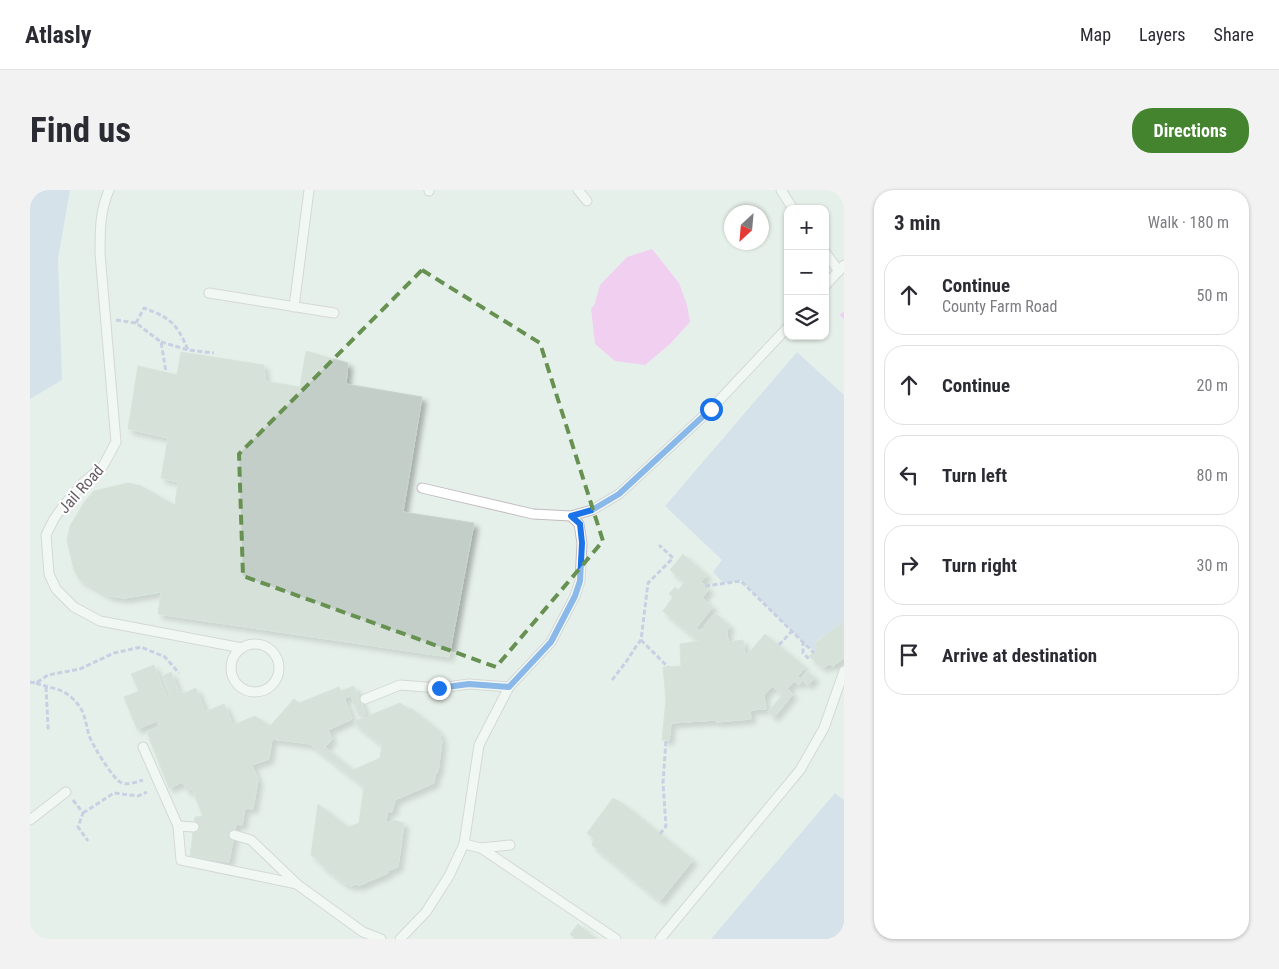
<!DOCTYPE html>
<html lang="en">
<head>
<meta charset="utf-8">
<style>
  body { margin:0; font-family:"Roboto Condensed",sans-serif; background:#f2f2f3; color:#2b2b33 }
  .controls { position:absolute; right:15px; top:15px; display:grid; overflow:hidden; border-radius:10px; box-shadow:0 1px 4px #0004 }
  .controls button { width:45px; height:45px; display:grid; place-items:center; padding:0; border:0; border-bottom:1px solid #e1e1e2; background:#fff; color:#2b2b33; font:25px sans-serif }
  .compass { position:absolute; left:694px; top:15px; width:45px; height:45px; border-radius:50%; background:#fff; box-shadow:0 1px 4px #0004; rotate:206deg }
  .stop { position:absolute; width:15px; height:15px; margin:-11px; border:4px solid #1a73e8; border-radius:50%; background:#fff }
  .stop.end { background:#1a73e8; border-color:#fff; box-shadow:0 1px 5px #0008 }
  .list { margin:0; padding:0; list-style:none }
  h2 { display:flex; justify-content:space-between; align-items:center; height:65px; margin:0; padding:0 20px; font-size:21px }
  h2 small { font-size:16px; font-weight:400; color:#7c7c81 }
  .list li { display:grid; grid-template-columns:32px 1fr auto; gap:15px; align-items:center; box-sizing:border-box; height:80px; margin:0 10px 10px; padding:0 10px; border:1px solid #e1e1e2; border-radius:20px }
  .list b { display:block; font-size:19px; white-space:nowrap }
  .list p { margin:0; font-size:16px; white-space:nowrap; color:#7c7c81 }
  .list em { font-size:16px; font-style:normal; color:#7c7c81 }
  .icon { flex:none; width:28px; height:28px; fill:none; stroke:currentColor; stroke-width:2; stroke-linecap:round; stroke-linejoin:round }
  .map { position:relative; flex:none; width:814px; height:749px; overflow:hidden; border-radius:20px }
  header { display:flex; align-items:center; gap:30px; box-sizing:border-box; height:70px; padding:0 25px; background:#fff; border-bottom:1px solid #e1e1e2 }
  header strong { font-size:24px }
  nav { display:flex; gap:28px; margin-inline-start:auto; font-size:18px }
  .intro { display:flex; align-items:center; justify-content:space-between; box-sizing:border-box; height:120px; padding:0 30px }
  h1 { margin:0; font-size:35px }
  .button { padding:12px 22px; border-radius:20px; background:#44842f; color:#fff; font-size:18px; font-weight:700 }
  main { display:flex; gap:30px; padding:0 30px }
  aside { flex:1; background:#fff; border-radius:20px; box-shadow:0 1px 4px #0004 }
  .map>svg:first-child { display:block }
  .green { fill:#c2d0e9 }
  .water { fill:#ffa7f8 }
  .lines { fill:none; stroke-linecap:round; stroke-linejoin:round }
  .stream { stroke:#ffa7f8; stroke-width:5 }
  .building { fill:#c4cec8; stroke:#c4d5c9; filter:url(#shadow) }
  .service-casing { stroke:#c2bac0; stroke-width:11 }
  .path { stroke:#a4aadb; stroke-width:3; stroke-dasharray:5 2.5; stroke-linecap:butt }
  .service { stroke:#fff; stroke-width:9 }
  .route { stroke:#1a73e8; stroke-width:6 }
  .marked { fill:none; stroke:#669151; stroke-width:4; stroke-dasharray:10 6; stroke-linejoin:round }
  .labels { text-anchor:middle; dominant-baseline:central; stroke-width:4; stroke-linejoin:round; paint-order:stroke }
  .street-label { font-size:16px; fill:#675d65; stroke:#fff }
</style>
</head>
<body>
<header>
<strong>Atlasly</strong>
<nav><a>Map</a><a>Layers</a><a>Share</a></nav>
</header>
<div class="intro"><h1>Find us</h1><a class="button">Directions</a></div>
<main>
<div class="map">
<svg width="814" height="749" viewBox="0 0 814 749">
  <defs>
    <filter id="shadow"><feDropShadow dx="4.5" dy="4.5" stdDeviation="2.5" flood-color="#0004"/></filter>
  </defs>
  <rect width="100%" height="100%" fill="#e6f0ea"/>
  <g class="green">
    <path d="M0 0H40L28 69 32 190 0 209Z"/>
    <path d="M767 162 814 205V431L785 452 787 460 785 461 776 455 712 391 693 393 683 382 692 370 635 316Z"/>
    <path d="M805 603 814 610V749H681Z"/>
  </g>
  <path class="water" d="M622 59 649 93 657 115 660 132 640 154 615 175 585 171 565 154 561 118 564 116 570 95 597 67Z"/>
  <g class="lines">
    <path class="stream" d="M813 125 814 126"/>
  </g>
  <g class="building">
    <path d="M276 161 318 173 316 194 392 207 373 322 444 333 419 467 128 424 131 402 95 408 79 406 49 389 44 380 37 350 40 336 55 311 64 301 98 293 111 296 145 315 148 292 131 288 138 248 98 239 108 176 147 185 151 162 234 175 235 191 270 197Z"/>
    <path d="M653 364 677 385 671 392 679 399 672 408 683 417 666 438 671 441 685 423 700 436 697 441 698 452 713 450 715 465 718 464 735 444 775 477 768 486 771 489 777 481 785 488 778 495 772 490 769 495 764 491 757 499 763 504 744 527 738 522 752 505 742 496 734 505 736 519 720 520 721 529 686 532V530L641 533 639 550H632L636 509 633 477 651 476 650 454 669 451 633 421 643 407 639 404 645 397 648 400 655 392 640 380Z"/>
    <path d="M814 431V468L803 476 799 474 793 478 779 466 787 460 785 453Z"/>
    <path d="M124 475 137 508 140 506 133 486 141 482 149 502 152 501V504L166 498 175 522 194 514 203 535 225 526 240 536 264 509 269 513 309 497 311 501 324 496 336 524 329 526 321 506 314 508 322 529 298 540 302 549 295 557 323 580 350 568 352 555 323 532 370 513 380 520 381 518 407 539 406 540 411 544 410 549 412 550 408 582H406L404 593 365 610 362 622 358 621 356 630 358 633 364 630 374 633 368 677 357 681 358 683 328 696 327 694 321 696 316 693 315 694 289 673 290 671 281 665 288 614 318 637 329 633 334 596 280 554 242 549 239 569 222 575 228 590 223 619 215 618 212 635 206 634 199 672 160 666 165 627 173 626 162 599 157 601 153 592 139 598 117 542 129 537 127 531 107 539 94 507 109 501 101 484Z"/>
    <path d="M583 608 595 615 663 670 630 711 562 655 564 649 557 643Z"/>
    <path d="M548 734 566 749H545L540 744Z"/>
  </g>
  <g class="lines">
    <defs>
      <g id="service">
        <path d="M79 0C70 21 70 40 70 63L86 252 73 276 53 293 34 315 24 329 16 345 19 384 26 399 44 417 70 431 212 458"/>
        <path d="M548 0 557 11"/>
        <path d="M751 0 763 19"/>
        <path d="M399 1V0"/>
        <path d="M795 62 809 81"/>
        <path d="M795 96 814 75"/>
        <path d="M179 103 304 123"/>
        <path d="M264 117 279 0"/>
        <path d="M392 298 503 324 541 326 562 320 589 304 681 219 758 137"/>
        <circle cx="225" cy="478" r="24"/>
        <path d="M335 509 370 495 409 498 439 494 479 497"/>
        <path d="M113 557 148 636 164 637"/>
        <path d="M0 630 36 602"/>
        <path d="M148 636 151 670 267 694"/>
        <path d="M204 645 221 650 268 695 333 742 351 749"/>
        <path d="M480 655 451 658 434 654 449 555 479 497 521 452 545 406 550 391 552 353 549 334 541 326"/>
        <path d="M451 658 586 749"/>
        <path d="M0 747 1 749"/>
        <path d="M370 749 396 722 419 686 434 654"/>
        <path d="M630 749 770 580 794 538 814 481"/>
      </g>
    </defs>
    <use href="#service" class="service-casing"/>
    <g class="path">
      <path d="M86 130 106 133 131 152 136 182"/>
      <path d="M106 133 114 118C141 128 147 134 158 160"/>
      <path d="M131 152 158 160 184 163"/>
      <path d="M675 396 711 391 784 463"/>
      <path d="M611 450 638 477"/>
      <path d="M773 451V463L780 470"/>
      <path d="M749 455 762 441"/>
      <path d="M582 490 596 472 607 455 611 450 618 393 643 368 629 355"/>
      <path d="M0 492 6 493 18 485 50 479 84 463 111 457 135 467 149 483"/>
      <path d="M6 493C19 498 31 498 41 507 57 521 54 531 60 548 64 557 82 587 90 592 97 596 106 592 113 590"/>
      <path d="M16 497 18 537 19 542"/>
      <path d="M43 610 53 623 48 637 58 651"/>
      <path d="M53 623 84 603 108 606 117 602"/>
      <path d="M630 644 636 636 633 593 636 550"/>
    </g>
    <use href="#service" class="service"/>
  </g>
  <g class="lines">
    <path class="route" d="M409 498 439 494 479 497 521 452 545 406 550 391 552 353 550 334 541 326 562 320 589 304 681 219"/>
  </g>
  <path d="M0 0H814V749H0ZM392 80 510 153 573 351 466 477 213 386 209 264Z" fill="#e6f0ea" fill-opacity=".55" fill-rule="evenodd"/>
  <path class="marked" d="M392 80 510 153 573 351 466 477 213 386 209 264Z"/>
  <g class="labels">
    <g class="street-label">
      <text transform="translate(51 299) rotate(-48)">Jail Road</text>
    </g>
  </g>
</svg>
<div class="controls">
<button>+</button>
<button>−</button>
<button><svg class="icon" aria-label="layers" viewBox="0 0 24 24"><path d="M12 4l9 5-9 5-9-5zM3 14l9 5 9-5"/></svg></button>
</div>
<svg class="compass" viewBox="-18 -18 36 36"><path d="M0-13l5 13h-10z" fill="#e53935"/><path d="M0 13l5-13h-10z" fill="#7c7c81"/></svg>
<div class="stop" style="left:681px;top:219px"></div>
<div class="stop end" style="left:409px;top:498px"></div>
</div>
<aside>
<h2>3 min<small>Walk · 180 m</small></h2>
<ul class="list">
<li><svg class="icon" aria-label="ahead" viewBox="0 0 24 24"><path d="M12 20V5M6 11l6-6 6 6"/></svg><div><b>Continue</b><p>County Farm Road</p></div><em>50 m</em></li>
<li><svg class="icon" aria-label="ahead" viewBox="0 0 24 24"><path d="M12 20V5M6 11l6-6 6 6"/></svg><div><b>Continue</b></div><em>20 m</em></li>
<li><svg class="icon" aria-label="left" viewBox="0 0 24 24"><path d="M17 20v-9H6M10 6l-5 5 5 5"/></svg><div><b>Turn left</b></div><em>80 m</em></li>
<li><svg class="icon" aria-label="right" viewBox="0 0 24 24"><path d="M7 20v-9h11M14 6l5 5-5 5"/></svg><div><b>Turn right</b></div><em>30 m</em></li>
<li><svg class="icon" aria-label="arrive" viewBox="0 0 24 24"><path d="M6 21V4h12l-3 4 3 4H6"/></svg><div><b>Arrive at destination</b></div></li>
</ul>
</aside>
</main>
</body>
</html>
